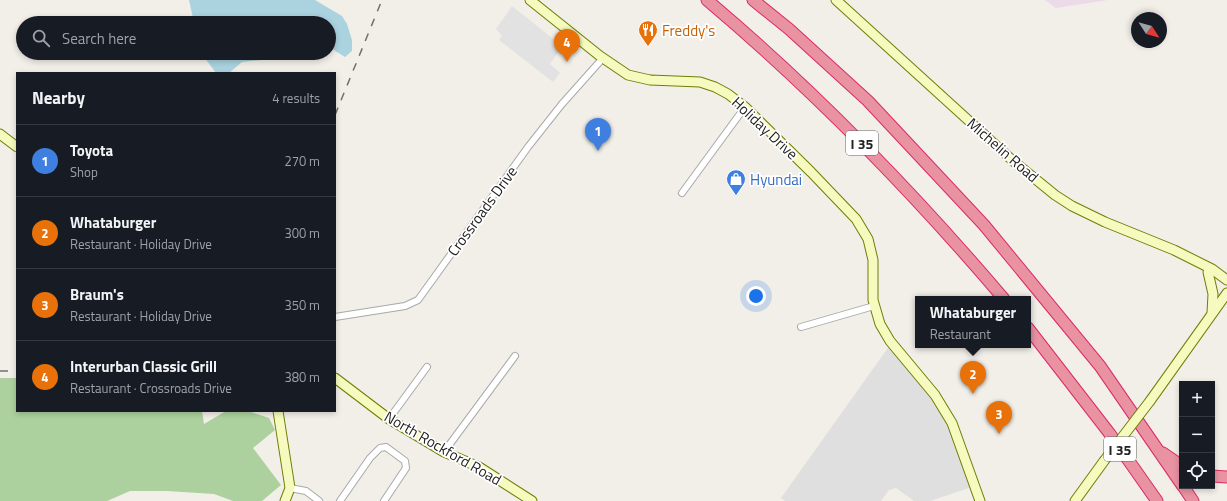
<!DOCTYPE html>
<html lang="en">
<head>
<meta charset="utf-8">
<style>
  body { margin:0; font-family:"Titillium Web",sans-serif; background:#20242c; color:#f1f3f6 }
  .controls { position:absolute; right:12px; bottom:12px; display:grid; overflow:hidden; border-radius:0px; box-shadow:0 2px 6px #0003 }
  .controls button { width:36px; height:36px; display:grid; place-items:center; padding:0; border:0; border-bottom:1px solid #363941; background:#171b24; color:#f1f3f6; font:20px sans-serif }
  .compass { position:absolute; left:1131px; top:12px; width:36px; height:36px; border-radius:50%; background:#171b24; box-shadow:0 2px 6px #0003; rotate:126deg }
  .you { position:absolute; left:756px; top:296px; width:14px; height:14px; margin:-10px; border:3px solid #fff; border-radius:50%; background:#1a73e8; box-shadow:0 0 0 6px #1a73e833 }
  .badge { display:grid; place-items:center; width:26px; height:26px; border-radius:50%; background:#d40000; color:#fff; font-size:13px; font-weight:700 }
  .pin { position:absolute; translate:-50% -33px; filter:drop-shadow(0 1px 2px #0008) }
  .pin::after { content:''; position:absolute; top:21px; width:14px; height:12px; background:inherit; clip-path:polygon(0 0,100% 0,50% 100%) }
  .popup { position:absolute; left:915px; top:296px; width:116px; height:52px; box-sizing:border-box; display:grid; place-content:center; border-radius:0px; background:#171b24; filter:drop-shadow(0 1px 3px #0005); font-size:13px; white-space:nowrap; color:#9ea1a6 }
  .popup b { font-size:15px; color:#f1f3f6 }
  .popup::after { content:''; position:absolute; left:50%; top:100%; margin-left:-8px; border:8px solid transparent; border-top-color:#171b24 }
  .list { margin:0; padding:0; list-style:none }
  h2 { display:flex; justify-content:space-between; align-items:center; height:52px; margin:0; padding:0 16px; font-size:17px }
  h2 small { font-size:13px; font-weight:400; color:#9ea1a6 }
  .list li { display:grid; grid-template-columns:26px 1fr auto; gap:12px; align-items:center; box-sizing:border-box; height:72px; padding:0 16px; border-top:1px solid #363941 }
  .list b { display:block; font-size:15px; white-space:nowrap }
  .list p { margin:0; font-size:13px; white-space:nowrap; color:#9ea1a6 }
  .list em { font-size:13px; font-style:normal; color:#9ea1a6 }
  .icon { flex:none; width:22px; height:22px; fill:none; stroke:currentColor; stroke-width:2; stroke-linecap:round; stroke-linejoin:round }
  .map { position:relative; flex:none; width:1227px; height:501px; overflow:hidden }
  .search { position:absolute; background:#171b24; box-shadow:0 2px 6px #0003; left:16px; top:16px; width:320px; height:44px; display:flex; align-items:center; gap:10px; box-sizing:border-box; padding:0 14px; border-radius:22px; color:#9ea1a6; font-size:15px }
  .panel { position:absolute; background:#171b24; box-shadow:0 2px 6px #0003; left:16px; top:72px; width:320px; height:340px; border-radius:0px }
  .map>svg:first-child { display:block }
  .residential { fill:#e0dfdf }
  .industrial { fill:#ebdbe8 }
  .forest { fill:#add19e }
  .parking { fill:#e2e2e2 }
  .water { fill:#aad3df }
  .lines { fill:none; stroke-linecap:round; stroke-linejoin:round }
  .street-casing { stroke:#a9a9a9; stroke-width:8 }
  .secondary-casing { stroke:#707d05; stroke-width:11 }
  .highway-casing { stroke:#dc2a67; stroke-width:13 }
  .street { stroke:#fff; stroke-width:6 }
  .secondary { stroke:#f7fabf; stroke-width:9 }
  .highway { stroke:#e892a2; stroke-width:11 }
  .rail { stroke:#707070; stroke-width:1.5; stroke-dasharray:8 8; stroke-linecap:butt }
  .secondary-bridge-casing { stroke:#707d05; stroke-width:11; stroke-linecap:butt }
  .secondary-bridge { stroke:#f7fabf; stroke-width:9 }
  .labels { text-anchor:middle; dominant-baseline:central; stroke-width:3.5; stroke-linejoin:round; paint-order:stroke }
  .shield { fill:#fff; stroke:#646464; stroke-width:1 }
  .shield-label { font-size:14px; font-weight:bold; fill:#222 }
  .food-label { font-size:15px; fill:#c56008; stroke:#fff; text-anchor:start }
  .street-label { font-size:15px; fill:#222; stroke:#fff }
  .shop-label { font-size:15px; fill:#366cbe; stroke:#fff; text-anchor:start }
</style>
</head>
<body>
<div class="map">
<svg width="1227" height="501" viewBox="0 0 1227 501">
  <rect width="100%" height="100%" fill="#f2efe9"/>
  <path class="residential" d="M890 345 945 414 972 487 930 501H914L896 488 889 490 881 501H785L781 498Z"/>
  <path class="industrial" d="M1045 0H1108L1056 8Z"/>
  <path class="forest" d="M0 378H17V411H202L204 424 226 411H248L269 418 275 430 253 448 281 485 262 501H233L214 494 167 491H130L107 501H0Z"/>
  <path class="parking" d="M512 6 557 42 555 45 558 52 550 64 560 73 553 82 499 40 502 36 496 29Z"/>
  <g class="water">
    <path d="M189 0H315L342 16 347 24 352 40V51L345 57 329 47V23H194Z"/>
    <path d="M201 53H308L299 56 242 62 229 73H216Z"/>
  </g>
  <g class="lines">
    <defs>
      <g id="street">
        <path d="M682 193 745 107"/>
        <path d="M335 317 405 306 418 300 528 147 562 104 603 58"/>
        <path d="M801 327 874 306"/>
        <path d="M389 419 427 367"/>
        <path d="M444 452 515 356"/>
        <path d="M290 488 306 491 319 501"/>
        <path d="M340 501 370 458 380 448 386 447 405 461 406 468 384 501"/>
      </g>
      <g id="secondary">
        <path d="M530 0 600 56 628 75 650 80 700 82 715 87 728 94 745 107 811 172 856 219 868 239 873 260V300L880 324 890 341 935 395 952 423 980 501"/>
        <path d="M836 0 1012 160 1055 195 1072 206 1105 222 1174 250 1212 269 1227 280"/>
        <path d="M0 134 17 147"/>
        <path d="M1208 272 1213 294 1212 313"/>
        <path d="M335 378 389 419 444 452 479 467 532 501"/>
        <path d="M1150 401 1227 293"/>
        <path d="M278 411 290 488 285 501"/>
        <path d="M1075 501 1104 461"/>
      </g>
      <g id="highway">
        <path d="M707 0C815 91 913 192 1004 299"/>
        <path d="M753 0 789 29 868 101 984 225 1100 366 1182 485"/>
        <path d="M1028 328 1110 434 1157 501"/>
        <path d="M1163 453 1182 466"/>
        <path d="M1212 476 1227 477"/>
        <path d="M1183 486 1193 501"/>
      </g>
    </defs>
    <use href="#street" class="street-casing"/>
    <use href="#secondary" class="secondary-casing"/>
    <use href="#highway" class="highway-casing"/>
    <use href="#street" class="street"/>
    <use href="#secondary" class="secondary"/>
    <use href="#highway" class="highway"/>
    <g class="rail">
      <path d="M335 115 382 0"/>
      <path d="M0 371H17"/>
    </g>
    <defs>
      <path id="secondary-bridge" d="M1104 461 1150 401"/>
    </defs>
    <use href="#secondary-bridge" class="secondary-bridge-casing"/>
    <use href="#secondary-bridge" class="secondary-bridge"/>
  </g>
  <defs>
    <symbol id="restaurant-pin" viewBox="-11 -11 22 30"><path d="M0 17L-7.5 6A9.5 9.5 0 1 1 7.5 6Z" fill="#e8710a" stroke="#fff"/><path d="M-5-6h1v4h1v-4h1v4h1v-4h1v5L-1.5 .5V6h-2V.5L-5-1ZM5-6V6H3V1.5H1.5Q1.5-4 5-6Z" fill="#fff"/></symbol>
    <symbol id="shop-pin" viewBox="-11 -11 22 30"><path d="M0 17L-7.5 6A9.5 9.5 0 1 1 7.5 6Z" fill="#3f7fe0" stroke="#fff"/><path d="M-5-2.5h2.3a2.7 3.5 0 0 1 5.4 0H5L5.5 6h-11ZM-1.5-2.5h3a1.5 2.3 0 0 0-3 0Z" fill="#fff"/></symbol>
  </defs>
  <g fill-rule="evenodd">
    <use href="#restaurant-pin" x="637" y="19" width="22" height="30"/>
    <use href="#shop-pin" x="725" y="168" width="22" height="30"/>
  </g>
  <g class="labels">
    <g class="shield">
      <rect x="846" y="131" width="32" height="24" rx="3"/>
      <rect x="1104" y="437" width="32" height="24" rx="3"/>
    </g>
    <g class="shield-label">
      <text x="862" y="143">I 35</text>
      <text x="1120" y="449">I 35</text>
    </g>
    <g class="food-label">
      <text x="662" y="30">Freddy's</text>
    </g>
    <g class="street-label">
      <text transform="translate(765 128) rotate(43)">Holiday Drive</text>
      <text transform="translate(1003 150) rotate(41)">Michelin Road</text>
      <text transform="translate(482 211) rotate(-54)">Crossroads Drive</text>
      <text transform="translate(443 448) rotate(30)">North Rockford Road</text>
    </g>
    <g class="shop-label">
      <text x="750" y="179">Hyundai</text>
    </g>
  </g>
</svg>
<div class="controls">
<button>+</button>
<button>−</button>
<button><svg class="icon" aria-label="locate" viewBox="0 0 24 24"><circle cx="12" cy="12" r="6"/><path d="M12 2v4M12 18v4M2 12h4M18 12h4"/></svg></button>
</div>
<svg class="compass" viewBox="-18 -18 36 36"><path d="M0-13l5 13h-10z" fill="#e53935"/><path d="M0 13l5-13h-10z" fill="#9ea1a6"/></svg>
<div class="you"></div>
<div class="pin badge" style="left:598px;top:151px;background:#3f7fe0">1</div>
<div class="pin badge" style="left:973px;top:394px;background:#e8710a">2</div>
<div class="popup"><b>Whataburger</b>Restaurant</div>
<div class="pin badge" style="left:999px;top:434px;background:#e8710a">3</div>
<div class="pin badge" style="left:567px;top:62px;background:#e8710a">4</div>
<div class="search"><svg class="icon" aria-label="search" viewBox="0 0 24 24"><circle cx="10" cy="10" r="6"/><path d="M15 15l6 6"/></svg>Search here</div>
<section class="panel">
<h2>Nearby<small>4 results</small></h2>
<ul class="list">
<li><span class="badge" style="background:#3f7fe0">1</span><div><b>Toyota</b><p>Shop</p></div><em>270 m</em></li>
<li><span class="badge" style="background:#e8710a">2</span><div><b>Whataburger</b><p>Restaurant · Holiday Drive</p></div><em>300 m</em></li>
<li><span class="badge" style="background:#e8710a">3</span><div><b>Braum's</b><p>Restaurant · Holiday Drive</p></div><em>350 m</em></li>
<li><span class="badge" style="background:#e8710a">4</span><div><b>Interurban Classic Grill</b><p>Restaurant · Crossroads Drive</p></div><em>380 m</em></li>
</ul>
</section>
</div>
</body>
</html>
